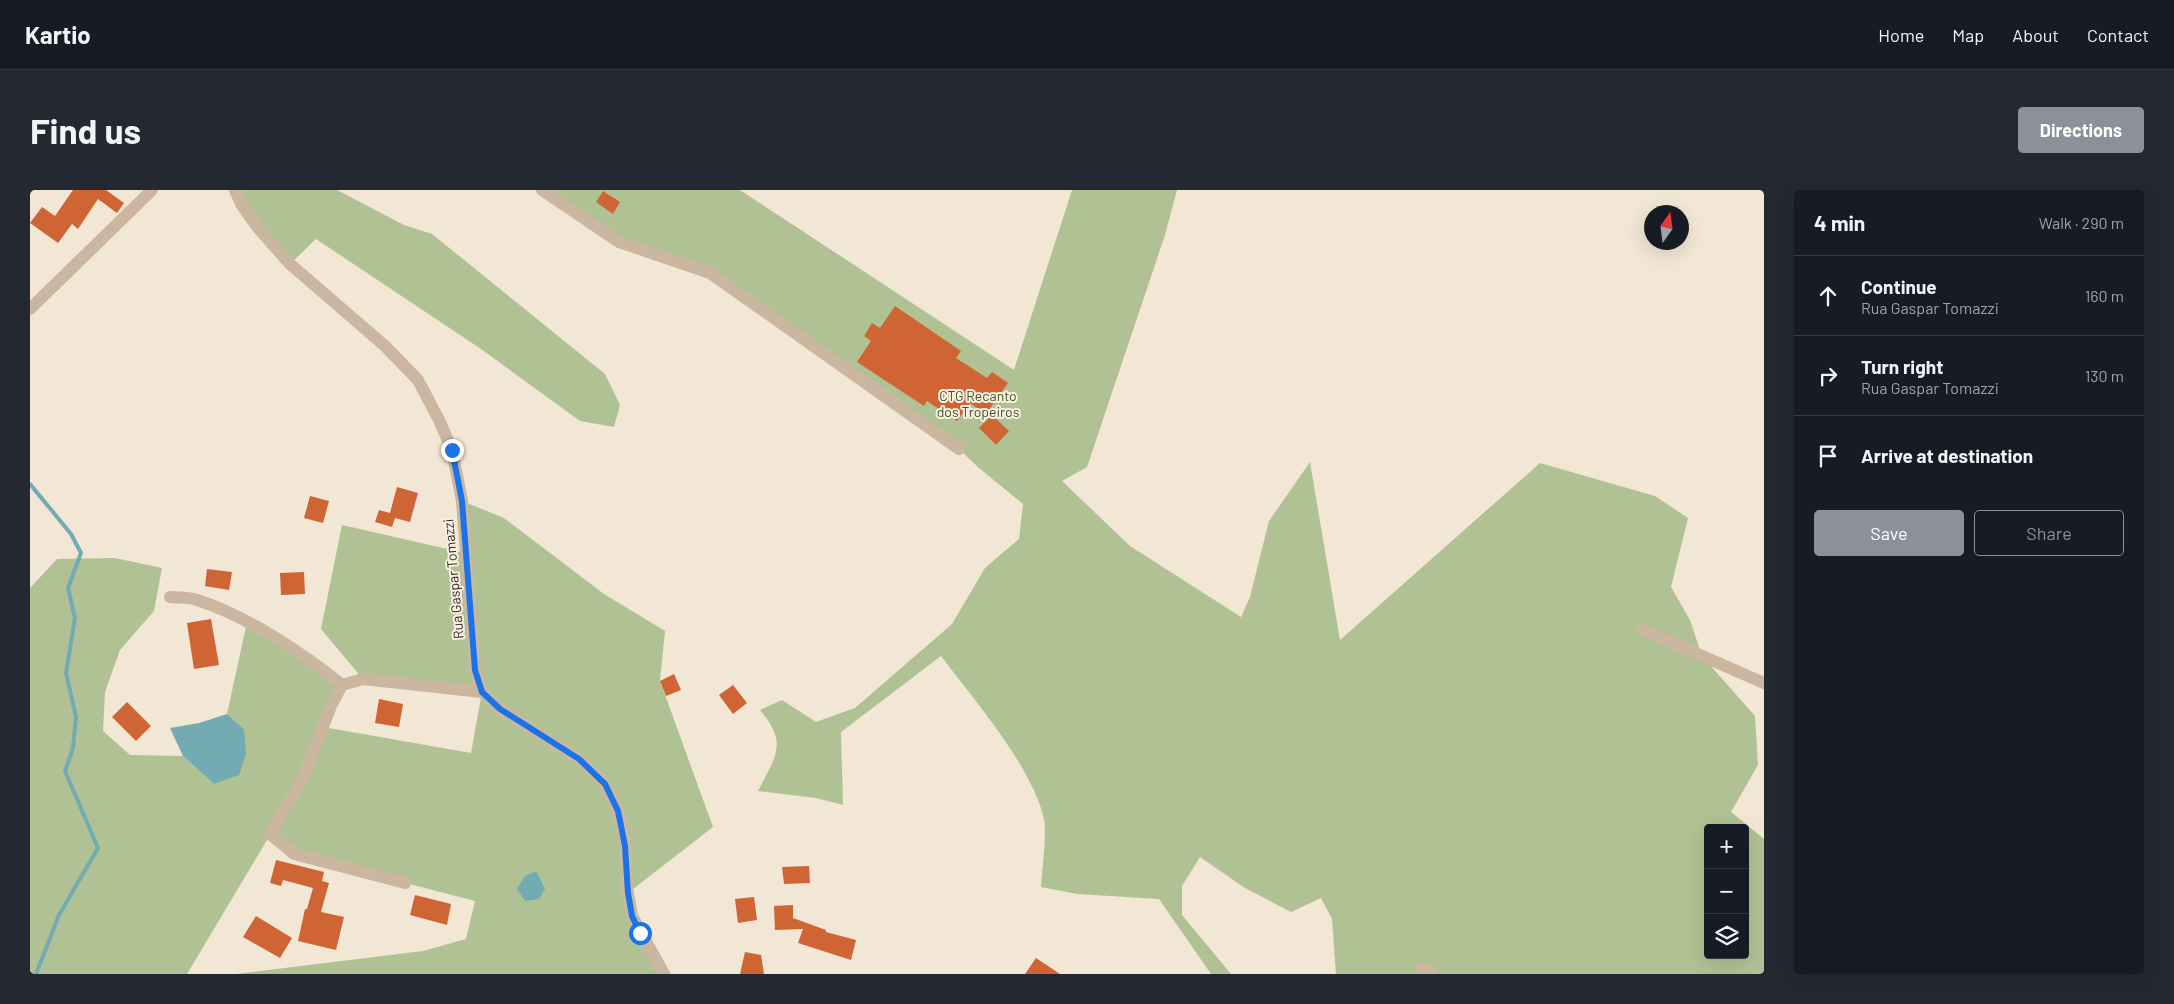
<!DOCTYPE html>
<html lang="en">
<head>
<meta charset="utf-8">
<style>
  body { margin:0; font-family:Barlow,sans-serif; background:#242831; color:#f1f3f6 }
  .controls { position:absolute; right:15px; bottom:15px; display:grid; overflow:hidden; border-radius:5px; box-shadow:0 5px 20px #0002 }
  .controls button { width:45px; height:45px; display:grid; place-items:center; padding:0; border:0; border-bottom:1px solid #363941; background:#171b24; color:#f1f3f6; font:25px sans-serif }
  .compass { position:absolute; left:1614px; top:15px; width:45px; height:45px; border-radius:50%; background:#171b24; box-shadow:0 5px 20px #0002; rotate:14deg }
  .stop { position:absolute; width:15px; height:15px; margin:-11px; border:4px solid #1a73e8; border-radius:50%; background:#fff }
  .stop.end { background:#1a73e8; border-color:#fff; box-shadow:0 1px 5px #0008 }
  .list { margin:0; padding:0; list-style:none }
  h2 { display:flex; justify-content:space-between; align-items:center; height:65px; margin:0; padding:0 20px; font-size:21px }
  h2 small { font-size:16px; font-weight:400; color:#9ea1a6 }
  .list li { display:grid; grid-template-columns:32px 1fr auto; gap:15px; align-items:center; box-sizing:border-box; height:80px; padding:0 20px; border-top:1px solid #363941 }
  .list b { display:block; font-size:19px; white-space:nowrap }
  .list p { margin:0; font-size:16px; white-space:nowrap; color:#9ea1a6 }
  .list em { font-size:16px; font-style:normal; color:#9ea1a6 }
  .actions { display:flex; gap:10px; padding:15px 20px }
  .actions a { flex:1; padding:11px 0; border:1px solid #8c9099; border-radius:5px; text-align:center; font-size:18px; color:#8c9099 }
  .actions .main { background:#8c9099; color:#fff }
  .icon { flex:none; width:28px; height:28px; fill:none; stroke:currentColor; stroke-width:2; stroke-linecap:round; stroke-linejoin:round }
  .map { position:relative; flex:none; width:1734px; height:784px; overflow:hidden; border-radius:5px }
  header { display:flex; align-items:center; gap:30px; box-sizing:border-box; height:70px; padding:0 25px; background:#171b24; border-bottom:1px solid #363941 }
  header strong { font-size:24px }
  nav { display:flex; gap:28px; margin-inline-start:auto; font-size:18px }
  .intro { display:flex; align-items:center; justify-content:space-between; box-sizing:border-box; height:120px; padding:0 30px }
  h1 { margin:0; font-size:35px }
  .button { padding:12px 22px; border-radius:5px; background:#8c9099; color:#fff; font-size:18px; font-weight:700 }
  main { display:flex; gap:30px; padding:0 30px }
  aside { flex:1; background:#171b24; border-radius:5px; box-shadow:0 5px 20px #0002 }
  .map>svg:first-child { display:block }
  .green { fill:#b0c294; fill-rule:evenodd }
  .water { fill:#72abb1 }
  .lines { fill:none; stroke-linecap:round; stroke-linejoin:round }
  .stream { stroke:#72abb1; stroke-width:4 }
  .building { fill:#cf6435 }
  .minor { stroke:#cbb6a0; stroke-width:12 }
  .route { stroke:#1a73e8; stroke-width:6 }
  .labels { text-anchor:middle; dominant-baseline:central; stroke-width:4; stroke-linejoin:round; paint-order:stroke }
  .park-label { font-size:14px; fill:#405426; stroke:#faf0e1 }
  .street-label { font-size:14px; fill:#342a24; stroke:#faf0e1 }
</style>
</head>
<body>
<header>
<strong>Kartio</strong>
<nav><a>Home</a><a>Map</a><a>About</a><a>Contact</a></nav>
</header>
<div class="intro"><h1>Find us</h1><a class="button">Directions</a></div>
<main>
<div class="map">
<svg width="1734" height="784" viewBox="0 0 1734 784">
  <rect width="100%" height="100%" fill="#f2e6d4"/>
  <g class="green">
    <path d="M205 0H307L374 35 402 44 575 184 590 215 584 237 550 231 451 159 286 49 260 74Z"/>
    <path d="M512 0H710L984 180 1042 0H1147L1135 45 1057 277 1032 291 1100 356 1211 427 1220 407 1239 331 1280 272 1310 450 1510 273 1625 306 1658 328 1641 397 1660 430 1672 466 1725 526 1728 575 1701 622 1734 649V784H1306L1302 729 1291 708 1261 722 1215 698 1170 667 1152 696V725L1201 784H1181L1129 709 1047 704 1011 697C1012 682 1017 642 1014 629 1002 576 944 510 911 466L811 542 813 615 786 608 728 601C745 567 759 554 730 520L752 510 786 532 825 518 922 434 955 378 989 349 993 314 949 278 929 259 680 83 589 52ZM1678 638H1715V765H1678Z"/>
    <path d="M432 311 474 328 574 404 635 441 630 491 683 637 598 703 634 784H206L393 761 436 749 445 711 264 664 240 645 157 784H0V398L27 369 85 368 132 378 124 421 90 460 75 502 73 541 100 565 153 566 184 594 214 539 197 524 217 432 312 495 293 537 441 563 452 502 333 489 291 439 312 335 435 363Z"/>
  </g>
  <g class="water">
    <path d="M197 524 214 539 216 564 209 585 184 594 153 566 140 538 169 533Z"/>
    <path d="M506 681 515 699 509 709 495 711 487 699 495 686Z"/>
  </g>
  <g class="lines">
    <path class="stream" d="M0 294 41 344 51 363 38 398 45 428 36 483 46 527 43 558 35 581 68 658 29 725 6 784"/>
  </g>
  <g class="building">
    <path d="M43 0H76L94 13 87 23 68 9 48 39 42 34 28 53 0 33 12 17 25 26Z"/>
    <path d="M573 1 590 12 583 24 566 12Z"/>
    <path d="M865 116 931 161 926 168 957 188 962 182 978 193 956 224 940 213 927 231 897 211 894 216 827 172 841 151 834 146 842 133 850 138Z"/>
    <path d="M962 225 979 241 966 255 949 238Z"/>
    <path d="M367 297 388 303 380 332 365 328 362 337 345 332 349 320 360 323Z"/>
    <path d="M280 306 299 311 293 333 274 328Z"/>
    <path d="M177 379 202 382 199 400 175 396Z"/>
    <path d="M274 382 275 404 251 405 250 383Z"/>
    <path d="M181 429 189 475 164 479 157 433Z"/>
    <path d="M644 484 651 500 636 506 630 491Z"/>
    <path d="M703 495 717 513 703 524 689 505Z"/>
    <path d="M349 509 373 514 369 537 345 533Z"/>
    <path d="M97 512 121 536 106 551 82 527Z"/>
    <path d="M246 670 294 682 292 691 299 693 291 722 314 727 306 760 268 751 275 719H277L283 698 253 690 251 696 240 693Z"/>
    <path d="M779 676 780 693 754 694 752 677Z"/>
    <path d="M385 705 421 714 417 735 380 725Z"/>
    <path d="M724 707 727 730 708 733 705 709Z"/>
    <path d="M763 715V728L796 740V742L826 750 821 770 768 753 773 739 745 740 744 716Z"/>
    <path d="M226 726 262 748 250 768 213 747Z"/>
    <path d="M715 762 731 765 734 784H710Z"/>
    <path d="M1006 768 1030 784H995Z"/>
  </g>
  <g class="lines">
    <g class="minor">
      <path d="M205 0 211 14 228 38 260 74 355 156 388 190 409 230 422 260 432 311 445 480 452 502 470 519 549 569 575 594 588 621 595 656 598 703 602 726 634 784"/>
      <path d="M512 0 589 52 680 83 929 259"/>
      <path d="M0 119 122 0"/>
      <path d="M140 407C149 408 159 407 167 410 215 425 273 463 312 495"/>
      <path d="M1613 440 1734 493"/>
      <path d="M375 693 264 664 240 644 273 588 301 516 312 495 333 489 452 502"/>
      <path d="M1391 778 1401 784"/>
    </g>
  </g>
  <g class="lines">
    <path class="route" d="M422 260 432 311 445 480 452 502 470 519 549 569 575 594 588 621 595 656 598 703 602 726 610 743"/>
  </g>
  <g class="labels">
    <g class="park-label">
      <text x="948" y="205">CTG Recanto<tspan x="948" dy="16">dos Tropeiros</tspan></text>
    </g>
    <g class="street-label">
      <text transform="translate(423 389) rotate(-95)">Rua Gaspar Tomazzi</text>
    </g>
  </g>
</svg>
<div class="controls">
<button>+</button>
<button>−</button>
<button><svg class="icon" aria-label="layers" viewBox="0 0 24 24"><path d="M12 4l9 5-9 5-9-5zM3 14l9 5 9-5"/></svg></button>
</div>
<svg class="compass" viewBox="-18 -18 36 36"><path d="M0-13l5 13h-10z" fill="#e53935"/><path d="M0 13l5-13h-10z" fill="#9ea1a6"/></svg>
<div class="stop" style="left:610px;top:743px"></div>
<div class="stop end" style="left:422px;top:260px"></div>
</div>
<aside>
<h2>4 min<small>Walk · 290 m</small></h2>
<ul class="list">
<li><svg class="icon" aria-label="ahead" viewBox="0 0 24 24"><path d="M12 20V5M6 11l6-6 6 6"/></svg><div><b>Continue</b><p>Rua Gaspar Tomazzi</p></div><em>160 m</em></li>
<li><svg class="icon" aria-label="right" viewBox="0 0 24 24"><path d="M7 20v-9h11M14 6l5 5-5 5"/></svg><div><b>Turn right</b><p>Rua Gaspar Tomazzi</p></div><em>130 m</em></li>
<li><svg class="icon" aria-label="arrive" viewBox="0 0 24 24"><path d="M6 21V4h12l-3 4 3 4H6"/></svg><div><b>Arrive at destination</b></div></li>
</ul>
<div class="actions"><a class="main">Save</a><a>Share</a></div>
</aside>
</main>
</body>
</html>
